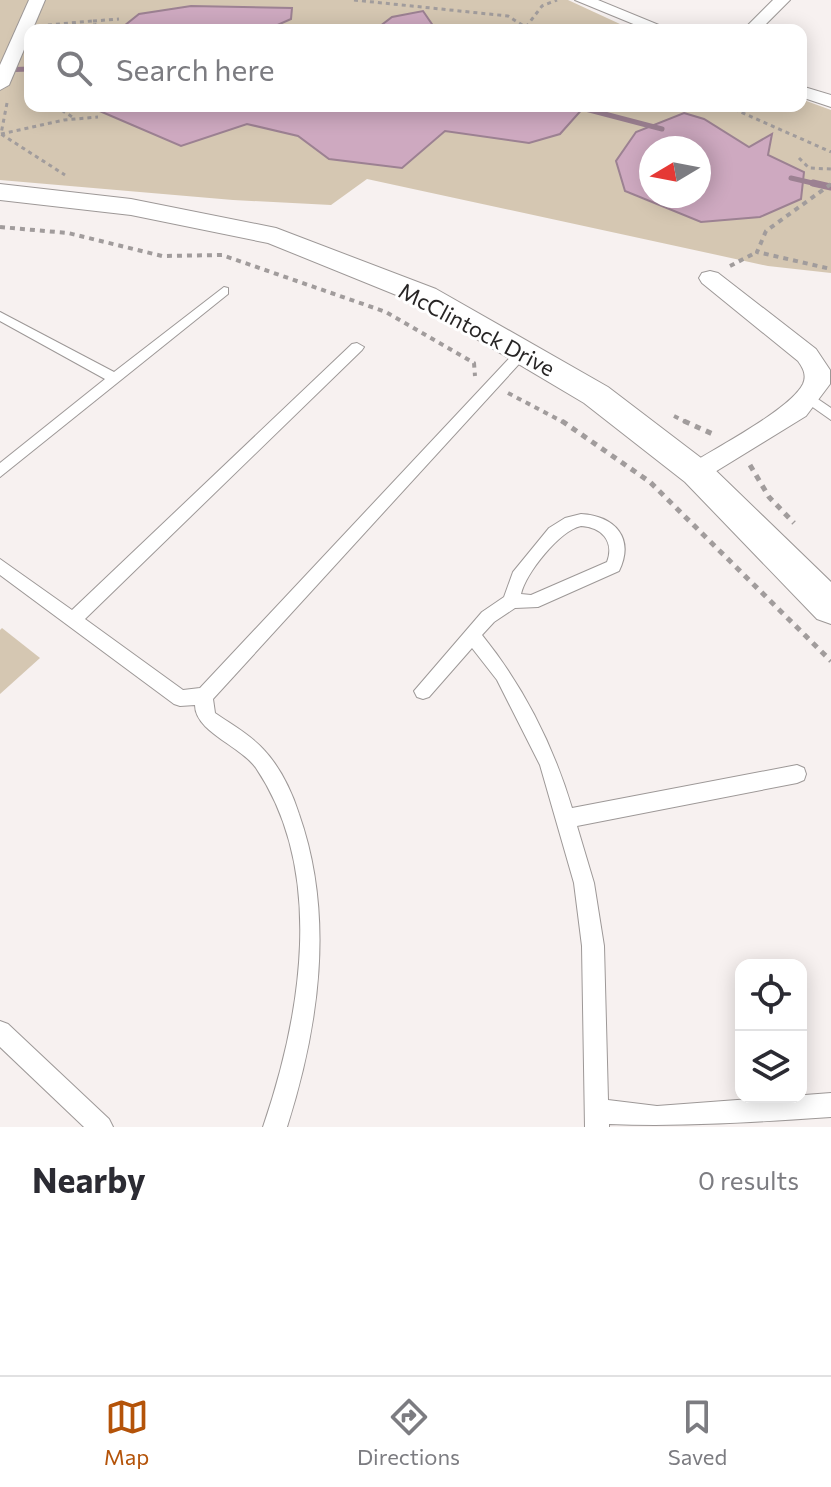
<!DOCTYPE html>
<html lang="en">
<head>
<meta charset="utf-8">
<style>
  body { margin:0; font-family:Commissioner,sans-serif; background:#f7f7f7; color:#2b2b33 }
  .controls { position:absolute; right:24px; bottom:24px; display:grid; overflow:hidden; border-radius:16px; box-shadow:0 4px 20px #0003 }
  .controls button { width:72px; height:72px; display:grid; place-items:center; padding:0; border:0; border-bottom:2px solid #e1e1e2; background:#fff; color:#2b2b33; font:40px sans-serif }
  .compass { position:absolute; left:639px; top:136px; width:72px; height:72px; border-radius:50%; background:#fff; box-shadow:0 4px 20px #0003; rotate:260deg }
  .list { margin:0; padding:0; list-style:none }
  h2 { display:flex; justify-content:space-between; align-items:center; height:104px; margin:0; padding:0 32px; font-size:34px }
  h2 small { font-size:26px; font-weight:400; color:#7c7c81 }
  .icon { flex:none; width:44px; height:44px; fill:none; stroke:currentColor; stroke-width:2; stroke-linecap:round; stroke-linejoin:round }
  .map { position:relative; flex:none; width:831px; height:1127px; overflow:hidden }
  .search { position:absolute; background:#fff; box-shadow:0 4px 20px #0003; left:24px; right:24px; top:24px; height:88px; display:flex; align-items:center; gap:20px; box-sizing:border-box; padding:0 28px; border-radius:16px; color:#7c7c81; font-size:30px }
  .sheet { height:248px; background:#fff }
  nav { display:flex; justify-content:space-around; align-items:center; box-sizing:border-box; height:112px; border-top:2px solid #e1e1e2; background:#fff; font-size:22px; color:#7c7c81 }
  nav a { display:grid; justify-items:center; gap:4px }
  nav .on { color:#b45309 }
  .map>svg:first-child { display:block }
  .green { fill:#d5c7b2; fill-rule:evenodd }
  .water { fill:#cea9c0; stroke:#9c8192; stroke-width:2; fill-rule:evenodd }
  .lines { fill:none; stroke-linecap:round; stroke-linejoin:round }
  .stream-far1 { stroke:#9c8192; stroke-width:5 }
  .stream { stroke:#9c8192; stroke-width:7 }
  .service-casing { stroke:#9d9897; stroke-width:2 }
  .minor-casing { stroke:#9d9897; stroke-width:2 }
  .tertiary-casing { stroke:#9d9897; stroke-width:2 }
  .path-far2 { stroke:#a19c9c; stroke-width:3; stroke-dasharray:4 4; stroke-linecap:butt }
  .path-far1 { stroke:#a19c9c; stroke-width:4; stroke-dasharray:5 5; stroke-linecap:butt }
  .path { stroke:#a19c9c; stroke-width:5; stroke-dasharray:6 6; stroke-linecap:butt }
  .service { fill:#fff; fill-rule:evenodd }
  .minor { fill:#fff; fill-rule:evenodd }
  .tertiary { fill:#fff; fill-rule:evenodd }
  .labels { text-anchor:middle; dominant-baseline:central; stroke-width:6; stroke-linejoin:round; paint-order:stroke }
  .street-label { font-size:22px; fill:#272525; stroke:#fff }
</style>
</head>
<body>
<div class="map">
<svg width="831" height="1127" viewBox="0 0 831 1127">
  <rect width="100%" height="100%" fill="#f7f1f0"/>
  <g class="green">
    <path d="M0 0H568L633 30H436L423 11 392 17 379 30H288L274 27 291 8 191 6 139 14 119 30H30V106H88L181 146 247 124 298 136 329 159 445 131 529 143 560 134 585 106H801V99L831 110V273L768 266 367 179 331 205 233 200 0 180ZM704 119 749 147 772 135 767 155 804 172 800 199 760 217 701 222 625 191 636 132Z"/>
    <path d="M2 628 40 658 0 694V630Z"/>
  </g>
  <g class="water">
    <path d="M191 6 292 8 291 19 275 26 288 30H119L139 14Z"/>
    <path d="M423 11 436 30H375L392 17Z"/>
    <path d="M88 106H585L560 134 529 143 445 131 402 168 329 159 298 136 247 124 181 146Z"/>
    <path d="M684 113 704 119 749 147 772 134 768 155 804 172 801 199 760 217 701 222 625 191 616 161 636 132ZM699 148V196H651V148Z"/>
  </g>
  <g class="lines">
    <g class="stream-far1">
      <path d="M0 70 30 69"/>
      <path d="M574 106 662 129"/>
      <path d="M791 178 821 185"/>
    </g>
    <path class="stream" d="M813 183 831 187"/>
    <defs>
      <g id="service">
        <path d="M224 287 228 288V294L0 477V463L105 379 0 321V312L114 372Z"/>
        <path d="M357 343 364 347 362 350 85 619 183 690 200 688 518 349H528L530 352 213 699 215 713C232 725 251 735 264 750 280 767 292 792 299 814 335 916 319 1026 287 1127H263C301 1016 326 872 256 768 241 746 195 732 195 705L180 706 174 704 0 575V559L72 610 352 344Z"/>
        <path d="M809 393 831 408V420L804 401 802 398 804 395Z"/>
        <path d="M581 514C615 516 635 538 619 571L538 607 515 608 494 622 482 635C524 687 553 745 572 808L797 765 804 768 806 774 804 780 797 783 577 826 594 883 604 946 608 1100 657 1106 831 1093V1117C757 1122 682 1127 609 1124V1127H585L582 946 574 883 540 765 497 680 472 648 429 697 423 699 417 697 414 691 482 612 504 597 513 572 549 528 565 518ZM581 526C601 527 615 541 607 562L531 595 521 594C526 573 559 531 581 526Z"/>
        <path d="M0 1021 8 1024 109 1119 113 1127H84L0 1047Z"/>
      </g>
      <g id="minor">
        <path d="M29 0H45L9 85 0 90V65Z"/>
        <path d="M575 0H598L671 30H648Z"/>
        <path d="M773 0H790L760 30H743Z"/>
        <path d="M801 86 831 95V107L801 97Z"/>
        <path d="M710 271 718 273 816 349 830 370V384L806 416 697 483 687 480 683 473 687 466C714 449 791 409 803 384 807 375 803 368 798 361L702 283 699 278 702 273Z"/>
      </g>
      <path id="tertiary" d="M0 184 131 199 276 228 436 289 608 387 709 464 831 582V624L817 619 685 482 584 403 416 303 268 243 131 215 0 200Z"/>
    </defs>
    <use href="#service" class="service-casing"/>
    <use href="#minor" class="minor-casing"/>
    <use href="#tertiary" class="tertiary-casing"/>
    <g class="path-far2">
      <path d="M354 0 508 16 530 30"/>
      <path d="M93 21 119 19"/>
      <path d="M48 25 92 21 95 24 89 30"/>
      <path d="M526 27 542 6 557 0"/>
      <path d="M7 103 1 134 65 175"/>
      <path d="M55 106 74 118"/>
      <path d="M727 106 831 152"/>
      <path d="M1 134 64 120 98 117"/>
      <path d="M799 158 809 168 831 169"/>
    </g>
    <g class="path-far1">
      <path d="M831 184 766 231 757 252 831 269"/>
      <path d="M0 227 68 233 162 256 222 255 386 312 474 363 475 376"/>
      <path d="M730 266 757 252"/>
      <path d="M508 393 565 423"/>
      <path d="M674 416 688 423"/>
    </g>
    <g class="path">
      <path d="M562 421 650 482 831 661"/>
      <path d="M684 421 715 435"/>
      <path d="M750 465 769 497 794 523"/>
    </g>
    <use href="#service" class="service"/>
    <use href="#minor" class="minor"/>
    <use href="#tertiary" class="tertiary"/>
  </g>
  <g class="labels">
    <g class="street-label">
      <text transform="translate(477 329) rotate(28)">McClintock Drive</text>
    </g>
  </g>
</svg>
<div class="controls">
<button><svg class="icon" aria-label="locate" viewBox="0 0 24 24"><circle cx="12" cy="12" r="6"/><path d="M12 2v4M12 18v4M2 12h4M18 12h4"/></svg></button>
<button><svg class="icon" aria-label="layers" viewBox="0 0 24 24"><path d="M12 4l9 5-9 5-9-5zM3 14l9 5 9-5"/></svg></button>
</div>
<svg class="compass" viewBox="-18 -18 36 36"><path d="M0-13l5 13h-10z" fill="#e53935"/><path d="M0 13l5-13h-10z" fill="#7c7c81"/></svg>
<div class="search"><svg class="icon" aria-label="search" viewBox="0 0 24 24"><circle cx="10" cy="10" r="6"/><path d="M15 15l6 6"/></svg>Search here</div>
</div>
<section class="sheet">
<h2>Nearby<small>0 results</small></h2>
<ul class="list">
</ul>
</section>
<nav>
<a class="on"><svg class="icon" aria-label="map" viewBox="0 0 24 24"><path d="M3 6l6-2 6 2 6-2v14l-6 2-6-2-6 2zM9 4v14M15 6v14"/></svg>Map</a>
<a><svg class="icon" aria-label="directions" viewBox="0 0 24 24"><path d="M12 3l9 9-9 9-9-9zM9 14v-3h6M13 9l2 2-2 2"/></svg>Directions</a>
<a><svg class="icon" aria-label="saved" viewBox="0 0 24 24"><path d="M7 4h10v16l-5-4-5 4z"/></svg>Saved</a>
</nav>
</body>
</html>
